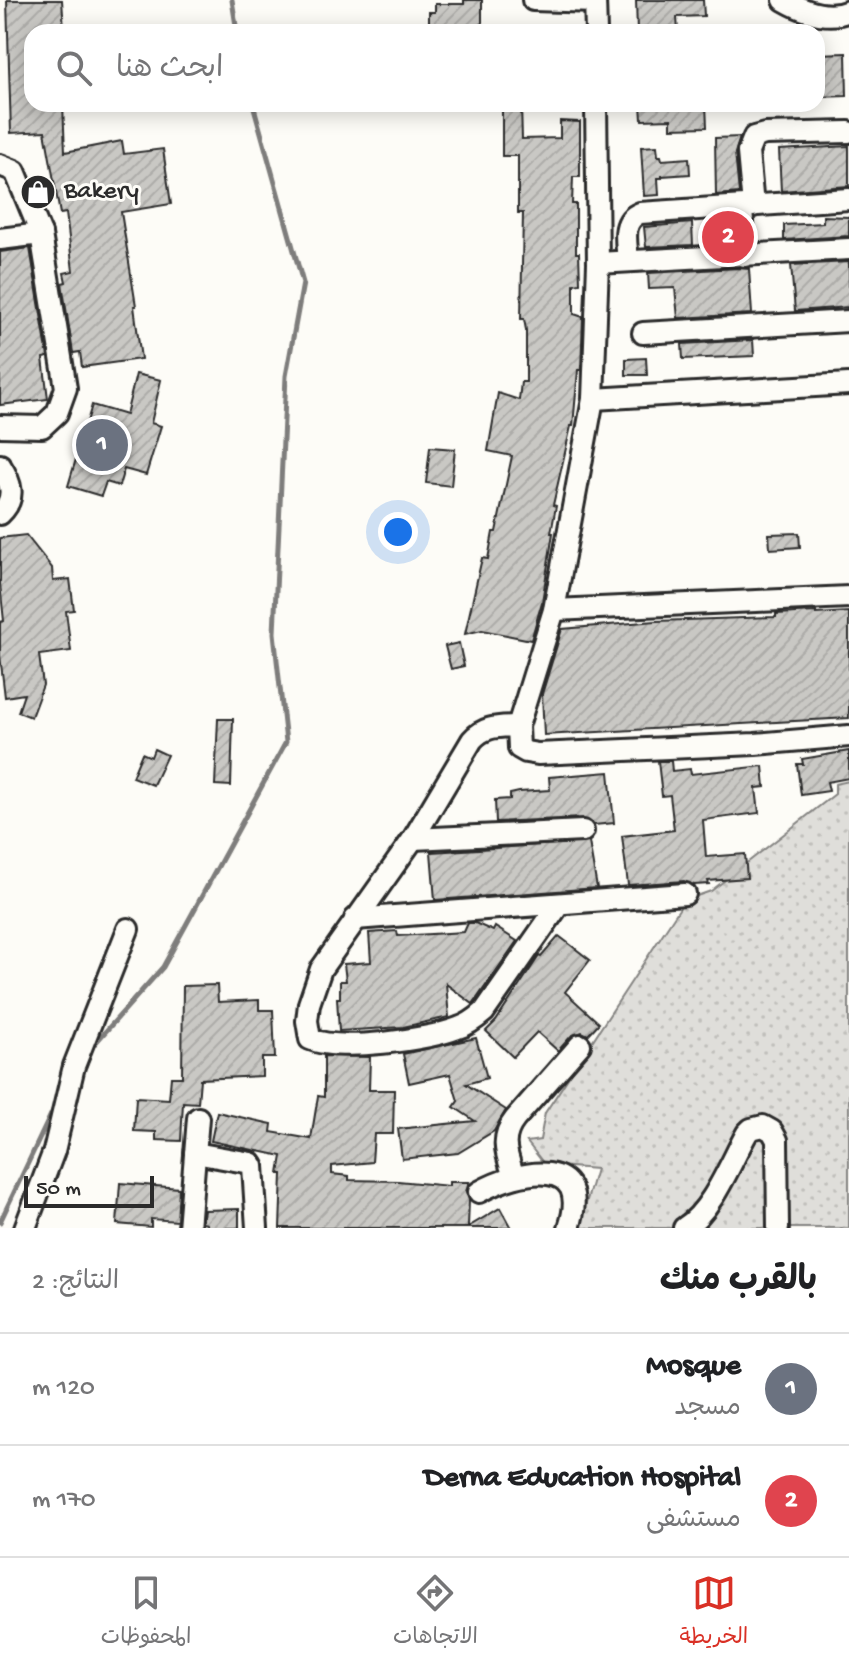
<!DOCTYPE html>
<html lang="ar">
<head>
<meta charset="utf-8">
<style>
  body { margin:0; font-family:"Gochi Hand","Playpen Sans Arabic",sans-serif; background:#f6f6f6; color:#202124; direction:rtl }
  .scale { position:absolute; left:24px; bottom:20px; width:130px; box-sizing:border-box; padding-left:8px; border:4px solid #2b2b2b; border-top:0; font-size:22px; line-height:28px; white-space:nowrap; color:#2b2b2b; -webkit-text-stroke:6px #fdfcf7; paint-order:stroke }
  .you { position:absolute; left:398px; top:532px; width:28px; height:28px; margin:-20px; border:6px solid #fff; border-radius:50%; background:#1a73e8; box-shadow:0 0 0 12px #1a73e833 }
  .badge { display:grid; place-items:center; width:52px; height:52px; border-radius:50%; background:#d93025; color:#fff; font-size:26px; font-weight:700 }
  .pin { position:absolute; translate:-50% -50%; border:4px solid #fff; box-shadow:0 2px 8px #0006 }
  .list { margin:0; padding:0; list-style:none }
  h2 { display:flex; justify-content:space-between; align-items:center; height:104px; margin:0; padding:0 32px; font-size:34px }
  h2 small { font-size:26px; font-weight:400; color:#757577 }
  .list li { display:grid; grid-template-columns:52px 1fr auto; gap:24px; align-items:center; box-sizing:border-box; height:112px; padding:0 32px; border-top:2px solid #e0e0e0 }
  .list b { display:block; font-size:30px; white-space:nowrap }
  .list p { margin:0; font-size:26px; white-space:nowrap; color:#757577 }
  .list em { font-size:26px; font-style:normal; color:#757577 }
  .icon { flex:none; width:44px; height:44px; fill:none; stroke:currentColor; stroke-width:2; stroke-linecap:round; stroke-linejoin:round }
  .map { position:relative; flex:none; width:849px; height:1228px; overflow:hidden; direction:ltr }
  .search { position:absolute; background:#fff; box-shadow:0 4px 20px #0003; left:24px; right:24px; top:24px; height:88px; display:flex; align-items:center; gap:20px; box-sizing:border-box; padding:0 28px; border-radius:24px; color:#757577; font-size:30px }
  .sheet { height:328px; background:#fff }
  nav { display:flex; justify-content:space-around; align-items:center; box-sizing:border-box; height:112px; border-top:2px solid #e0e0e0; background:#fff; font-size:22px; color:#757577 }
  nav a { display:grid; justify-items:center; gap:4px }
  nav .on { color:#d93025 }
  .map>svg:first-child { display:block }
  .grass { fill:url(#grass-dots); stroke:#858482; stroke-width:2 }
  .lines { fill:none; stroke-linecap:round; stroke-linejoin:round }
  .stream { stroke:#7e7d7b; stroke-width:5 }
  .building { fill:url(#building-hatch); stroke:#2b2b2b; stroke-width:2 }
  .minor-casing { stroke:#2b2b2b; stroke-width:26 }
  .minor { stroke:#fdfcf7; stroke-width:20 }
  .labels { text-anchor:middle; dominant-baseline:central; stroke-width:6; stroke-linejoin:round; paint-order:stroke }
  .poi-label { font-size:26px; fill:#2b2b2b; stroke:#fdfcf7; text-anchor:start }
</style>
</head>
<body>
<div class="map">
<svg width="849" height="1228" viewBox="0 0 849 1228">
  <defs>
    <pattern id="grass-dots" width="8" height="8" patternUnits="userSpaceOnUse" patternTransform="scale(2)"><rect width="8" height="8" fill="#dfdeda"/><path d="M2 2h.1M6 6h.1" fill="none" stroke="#c0bfbb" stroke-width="1.8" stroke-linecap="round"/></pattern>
    <pattern id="building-hatch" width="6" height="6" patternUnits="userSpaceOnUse" patternTransform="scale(2)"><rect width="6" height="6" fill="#c9c8c4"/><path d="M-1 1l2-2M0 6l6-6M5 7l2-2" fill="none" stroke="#adaca9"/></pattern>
  </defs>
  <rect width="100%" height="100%" fill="#fdfcf7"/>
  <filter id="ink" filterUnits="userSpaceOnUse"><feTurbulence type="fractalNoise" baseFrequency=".0125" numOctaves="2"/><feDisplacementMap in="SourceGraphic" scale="16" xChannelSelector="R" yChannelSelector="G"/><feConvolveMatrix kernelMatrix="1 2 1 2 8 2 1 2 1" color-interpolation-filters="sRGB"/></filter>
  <g filter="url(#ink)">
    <path class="grass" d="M849 781V1228H579L596 1169 545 1165 527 1142 540 1140 545 1113 685 900 711 891 835 794V784Z"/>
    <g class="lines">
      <g class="stream">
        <path d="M232 0 237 32"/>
        <path d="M89 1050 163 967 286 742 274 633 286 376 303 283 253 104"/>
        <path d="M0 1222 55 1106"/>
      </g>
    </g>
    <g class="building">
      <path d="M7 0H62L64 29 32 31V104H63L65 152 122 141 124 154 163 149 171 204 121 212 136 306H134L141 359 82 367 80 352 73 353 62 283 66 282 64 273 73 271 66 213 60 214 45 131 11 133Z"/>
      <path d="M464 0H482V26L429 27V12H435V4H464Z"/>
      <path d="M636 0H703L704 16 677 17 678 32H637Z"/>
      <path d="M846 53 847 96 817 97V54Z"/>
      <path d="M502 104H521L522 139 560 138V121L580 122V177H573L572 204H576V253H579L580 283 574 284V314L583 317 581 370H578L573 426H571L553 505 556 506 551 533H553L542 602 531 640 482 630 465 634 482 558 488 559 493 532H496L512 456 488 451 498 393 519 400 521 382H526V330L524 319H521L523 213H518V156H502Z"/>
      <path d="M641 104H706L707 127 671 128V119L642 120Z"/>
      <path d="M740 137 735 153 739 193 716 195 715 138Z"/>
      <path d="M657 146 658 156H661L662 160 689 158 690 174 662 176V178H658L659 195 644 196 641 147Z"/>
      <path d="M849 146V186L781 191 779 150Z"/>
      <path d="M823 216 849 217V236L784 240V225L823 223Z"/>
      <path d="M730 220 731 243H716V221Z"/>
      <path d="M692 223 693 245 646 247 644 227Z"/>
      <path d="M30 248 48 357 43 358 48 399 0 405V252Z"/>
      <path d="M849 262V307L795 311 791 265Z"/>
      <path d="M738 268 749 269 752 314 678 318 675 288 649 289 648 273Z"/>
      <path d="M753 340 754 356 683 359 682 344Z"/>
      <path d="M646 358 647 375H626V359Z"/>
      <path d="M136 374 161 380 151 423 161 426 146 475 124 469 119 486 106 482 101 496 68 486 92 405 126 415Z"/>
      <path d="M430 447 455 449 451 486 426 483Z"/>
      <path d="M799 533 800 547 770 549 769 534Z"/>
      <path d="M26 535 52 568 53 581 70 579 74 610 66 611 71 651 39 655 43 685 31 717 18 712 24 694 5 697 0 655V622L4 621 0 584V538Z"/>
      <path d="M816 612V614L849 612V718L544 735 542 694 562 629 656 621 776 617V614Z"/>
      <path d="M459 643 464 666 451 669 445 646Z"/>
      <path d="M218 719H233L231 786 215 785Z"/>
      <path d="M154 749 167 755 153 785 132 777 142 753 151 757Z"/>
      <path d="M849 751V778L827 782 829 791 801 795 797 764H803L802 759Z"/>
      <path d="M658 761H671L672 771 690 769 691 774 763 766 765 787 756 788 759 813 703 820 706 857 745 854 747 878 708 881 709 884 694 885 684 881 628 885 622 836 674 830 670 795 662 796Z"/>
      <path d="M609 772 614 823 594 825 582 818 496 822 495 800 510 799V794L519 792 550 790 549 777Z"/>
      <path d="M589 842 597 888 435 900 431 852Z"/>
      <path d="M468 923H475L493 931 495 927 517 941 473 1004 446 984 449 1017 403 1027 339 1031 337 998H340V981H346L344 964 371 962 369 933 397 931 398 936 464 932Z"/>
      <path d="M559 936 590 960 565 992 599 1023 588 1035 582 1032 571 1036 558 1051 537 1032 513 1057 486 1031 496 1021 539 956 541 957Z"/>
      <path d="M217 985 218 1002 259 1000V1010H273L275 1058H262V1076L200 1079 198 1103 183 1102 181 1141 156 1140V1132L134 1131 136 1097 169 1099 171 1077H182L183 986Z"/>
      <path d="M476 1038 487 1078 466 1084 506 1110 494 1131 458 1153 402 1159 398 1129 475 1121 454 1107 458 1101 450 1074 409 1083 403 1054Z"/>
      <path d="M324 1056 370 1057 369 1090H394L393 1134H374L372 1162 332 1166V1174L349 1176V1180L398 1181 449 1186V1182H469L466 1192 469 1200 468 1227 500 1208 511 1228H280L282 1174H279L282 1156 211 1141 217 1112 272 1124 271 1132 311 1139 318 1096 324 1097Z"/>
      <path d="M120 1183 179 1188 177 1221 151 1219V1227L117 1224Z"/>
      <path d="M239 1209V1228H207V1224L202 1223 204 1210Z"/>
    </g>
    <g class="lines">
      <defs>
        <g id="minor">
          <path d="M533 0 595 2"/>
          <path d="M595 0 596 32"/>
          <path d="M784 0C803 11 828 20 849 11"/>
          <path d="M0 165 15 171 41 234 66 388 57 413 42 427 0 426"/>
          <path d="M753 206 748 152 754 137 765 134 849 132"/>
          <path d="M742 207 745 256"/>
          <path d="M0 239 41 234"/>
          <path d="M628 261C627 243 620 221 640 213L849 199"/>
          <path d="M598 263 849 249"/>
          <path d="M643 333 849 321"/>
          <path d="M593 399 849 384"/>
          <path d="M0 465C11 482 17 498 0 514"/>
          <path d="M554 610 849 597"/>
          <path d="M518 726 554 610 593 399 598 263 596 104"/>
          <path d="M413 839 583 831"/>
          <path d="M558 906 484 1012C476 1019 468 1025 458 1028 427 1040 339 1052 310 1039L307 1021 309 1004 321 969 413 839 472 740C485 725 499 727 518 726L519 748 526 752 538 754 755 744 849 736"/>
          <path d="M355 919 685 894"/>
          <path d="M195 1153 251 1163 253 1166 257 1228"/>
          <path d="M514 1177C507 1155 499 1139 515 1119L580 1045"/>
          <path d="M479 1192C520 1169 593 1155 569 1228"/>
          <path d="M25 1228 54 1151 74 1066 128 929"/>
          <path d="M189 1228 198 1118"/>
          <path d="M684 1228C713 1210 730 1163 747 1133L751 1129 763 1126 772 1131 777 1140 778 1228"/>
        </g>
      </defs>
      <use href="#minor" class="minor-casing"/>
      <use href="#minor" class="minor"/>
    </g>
  </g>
  <defs>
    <symbol id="shop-disc" viewBox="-11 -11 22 22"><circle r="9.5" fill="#2b2b2b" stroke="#fdfcf7"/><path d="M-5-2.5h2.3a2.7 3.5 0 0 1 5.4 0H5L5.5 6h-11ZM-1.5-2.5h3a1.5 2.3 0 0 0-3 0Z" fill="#fff"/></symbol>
  </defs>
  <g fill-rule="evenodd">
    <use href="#shop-disc" x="18" y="172" width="40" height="40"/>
  </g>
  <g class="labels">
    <g class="poi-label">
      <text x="64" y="192">Bakery</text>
    </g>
  </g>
</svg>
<div class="scale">50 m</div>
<div class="you"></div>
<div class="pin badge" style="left:102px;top:445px;background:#6b7280">1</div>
<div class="pin badge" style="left:728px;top:237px;background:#e0444e">2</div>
<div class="search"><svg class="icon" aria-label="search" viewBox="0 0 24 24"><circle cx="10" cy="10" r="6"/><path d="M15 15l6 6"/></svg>ابحث هنا</div>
</div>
<section class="sheet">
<h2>بالقرب منك<small>النتائج: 2</small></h2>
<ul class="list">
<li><span class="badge" style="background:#6b7280">1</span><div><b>Mosque</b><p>مسجد</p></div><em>120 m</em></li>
<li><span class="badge" style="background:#e0444e">2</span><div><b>Derna Education Hospital</b><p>مستشفى</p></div><em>170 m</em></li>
</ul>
</section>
<nav>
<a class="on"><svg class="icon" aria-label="map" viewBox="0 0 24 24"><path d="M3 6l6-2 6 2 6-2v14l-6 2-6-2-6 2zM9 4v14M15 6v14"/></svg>الخريطة</a>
<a><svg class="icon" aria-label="directions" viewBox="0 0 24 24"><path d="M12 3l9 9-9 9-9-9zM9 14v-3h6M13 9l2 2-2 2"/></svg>الاتجاهات</a>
<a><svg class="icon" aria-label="saved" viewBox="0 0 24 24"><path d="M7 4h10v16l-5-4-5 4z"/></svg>المحفوظات</a>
</nav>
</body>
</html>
